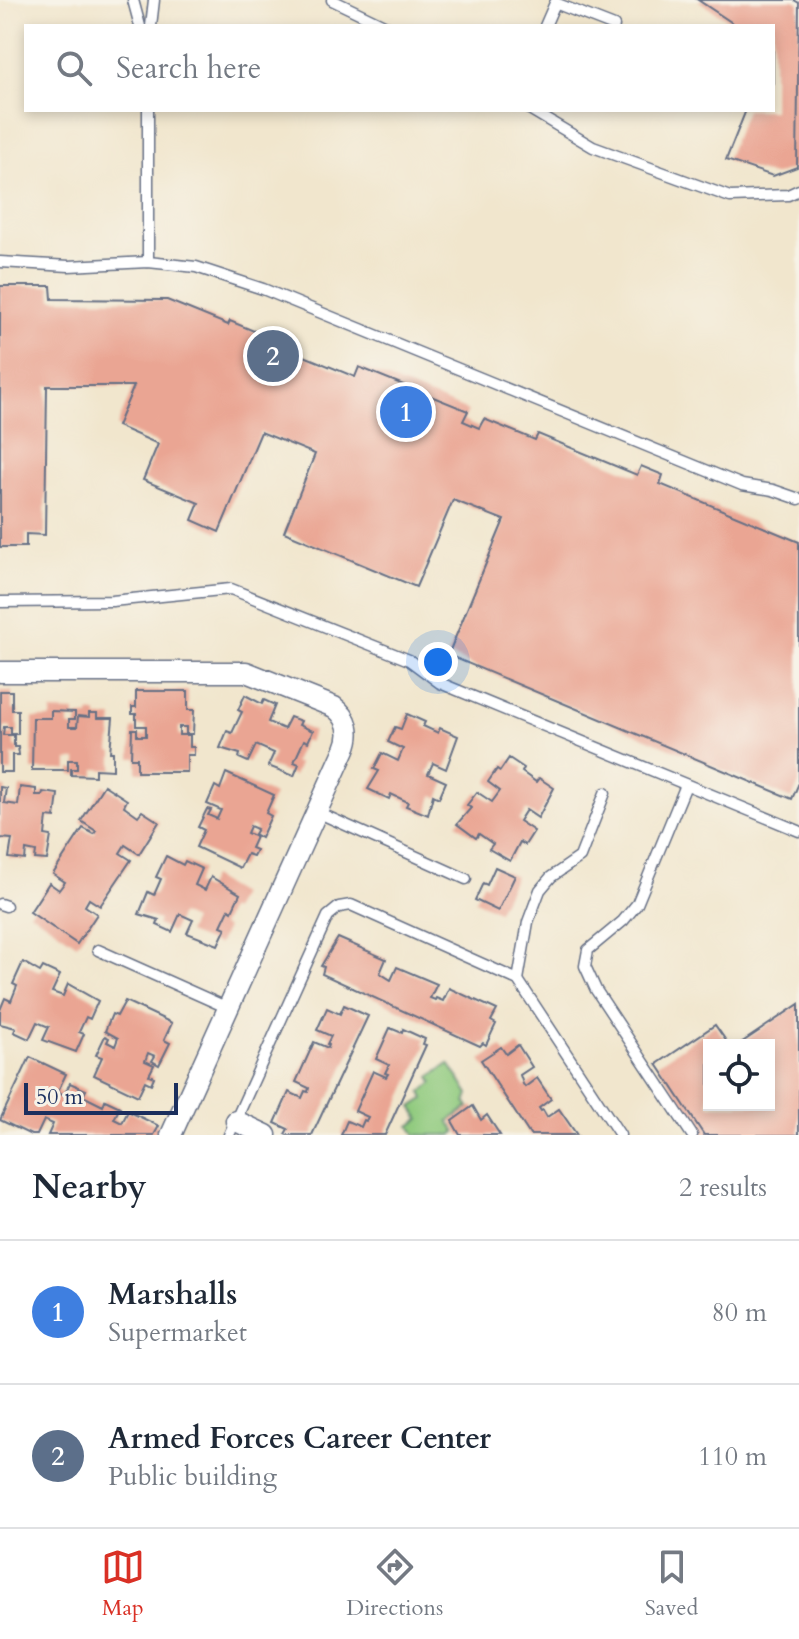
<!DOCTYPE html>
<html lang="en">
<head>
<meta charset="utf-8">
<style>
  body { margin:0; font-family:Cardo,serif; background:#f6f6f7; color:#1f2937 }
  .controls { position:absolute; right:24px; bottom:24px; display:grid; overflow:hidden; border-radius:0px; box-shadow:0 4px 12px #0003 }
  .controls button { width:72px; height:72px; display:grid; place-items:center; padding:0; border:0; border-bottom:2px solid #e0e1e3; background:#fff; color:#1f2937; font:40px sans-serif }
  .scale { position:absolute; left:24px; bottom:20px; width:154px; box-sizing:border-box; padding-left:8px; border:4px solid #1b2f5e; border-top:0; font-size:22px; line-height:28px; white-space:nowrap; color:#1b2f5e; -webkit-text-stroke:6px #f7f3e8; paint-order:stroke }
  .you { position:absolute; left:438px; top:662px; width:28px; height:28px; margin:-20px; border:6px solid #fff; border-radius:50%; background:#1a73e8; box-shadow:0 0 0 12px #1a73e833 }
  .badge { display:grid; place-items:center; width:52px; height:52px; border-radius:50%; background:#d93025; color:#fff; font-size:26px; font-weight:700 }
  .pin { position:absolute; translate:-50% -50%; border:4px solid #fff; box-shadow:0 2px 8px #0006 }
  .list { margin:0; padding:0; list-style:none }
  h2 { display:flex; justify-content:space-between; align-items:center; height:104px; margin:0; padding:0 32px; font-size:34px }
  h2 small { font-size:26px; font-weight:400; color:#747a83 }
  .list li { display:grid; grid-template-columns:52px 1fr auto; gap:24px; align-items:center; box-sizing:border-box; height:144px; padding:0 32px; border-top:2px solid #e0e1e3 }
  .list b { display:block; font-size:30px; white-space:nowrap }
  .list p { margin:0; font-size:26px; white-space:nowrap; color:#747a83 }
  .list em { font-size:26px; font-style:normal; color:#747a83 }
  .icon { flex:none; width:44px; height:44px; fill:none; stroke:currentColor; stroke-width:2; stroke-linecap:round; stroke-linejoin:round }
  .map { position:relative; flex:none; width:799px; height:1135px; overflow:hidden }
  .search { position:absolute; background:#fff; box-shadow:0 4px 12px #0003; left:24px; right:24px; top:24px; height:88px; display:flex; align-items:center; gap:20px; box-sizing:border-box; padding:0 28px; border-radius:0px; color:#747a83; font-size:30px }
  .sheet { height:392px; background:#fff }
  nav { display:flex; justify-content:space-around; align-items:center; box-sizing:border-box; height:112px; border-top:2px solid #e0e1e3; background:#fff; font-size:22px; color:#747a83 }
  nav a { display:grid; justify-items:center; gap:4px }
  nav .on { color:#d93025 }
  .map>svg:first-child { display:block }
  .green { fill:#90ca7e; stroke:#567c6e; stroke-width:2 }
  .building { fill:#eaa593 }
  .lines { fill:none; stroke-linecap:round; stroke-linejoin:round }
  .lane-casing { stroke:#666f85; stroke-width:13 }
  .street-casing { stroke:#666f85; stroke-width:23 }
  .lane { stroke:#fff; stroke-width:10 }
  .street { stroke:#fff; stroke-width:20 }
</style>
</head>
<body>
<div class="map">
<svg width="799" height="1135" viewBox="0 0 799 1135">
  <rect width="100%" height="100%" fill="#f7f3e8"/>
  <filter id="ink" filterUnits="userSpaceOnUse"><feTurbulence type="fractalNoise" baseFrequency=".0125" numOctaves="2"/><feDisplacementMap in="SourceGraphic" scale="16" xChannelSelector="R" yChannelSelector="G"/><feConvolveMatrix kernelMatrix="1 2 1 2 8 2 1 2 1" color-interpolation-filters="sRGB"/></filter>
  <filter id="wash" filterUnits="userSpaceOnUse"><feTurbulence type="fractalNoise" baseFrequency=".006" numOctaves="4" result="noise"/><feDisplacementMap in="SourceGraphic" scale="32" xChannelSelector="R" yChannelSelector="G"/><feGaussianBlur stdDeviation="1.8" result="paint"/><feColorMatrix in="noise" values="0 0 0 0 0 0 0 0 0 0 0 0 0 0 0 0 0 1.4 0 .05"/><feComposite in="paint" operator="in"/></filter>
  <g filter="url(#wash)">
    <rect width="100%" height="100%" fill="#f1e6cd"/>
    <path class="green" d="M449 1064 469 1094 466 1104 469 1107 449 1121 456 1132 452 1135H416L410 1126 420 1119 412 1107 424 1099 421 1092 433 1083 430 1077Z"/>
    <g id="blocks">
      <g class="building">
        <path d="M698 0H794L799 3 797 167 773 176 726 160 746 110H773V26H737Z"/>
        <path d="M0 286H51L52 299 167 300 228 325 230 321 259 333 258 337 355 377 359 367 468 411 463 421 479 428 484 419 535 440 538 434 637 475 641 466 663 475 660 484 799 542V783L792 799 448 655 504 520 453 500 416 587 284 532 315 454 261 432 219 532 192 520 199 503 143 480 158 444 117 426 134 386H47L45 535 26 534V547H0Z"/>
        <path d="M0 691H12V710H18V734H11V727H4L3 735H14V747H18L19 755H12V772H0Z"/>
        <path d="M136 691H188V710H194L193 734H186V727H179V735H190V747H194V755H187V772H137V758H131L132 729H137V736H146V726H136V714H132V707H136Z"/>
        <path d="M245 695 262 704 264 700 275 705 268 722 284 729 290 717 301 721 299 725 313 731 308 742 304 740 294 762 299 764 294 776 268 766 274 753 256 745 248 762 239 758 240 754 220 748 227 731 232 733 242 712 238 710Z"/>
        <path d="M51 711 75 712V719H69V727H77L78 716 89 717V713H97V718H113L110 752H113V770L95 769V776L71 775V769H77V760H68V770H32L33 718H51Z"/>
        <path d="M407 714 425 722 423 726 438 733 440 728 458 736 446 769 433 763 428 774 446 782 439 798 433 795 428 815 406 806 408 802 391 794 389 799 368 789 379 771 374 769 382 753 398 761 403 749 388 742 395 727 401 729Z"/>
        <path d="M509 758 524 768 522 772 536 782 539 778 554 788 538 818 526 810 519 821 534 831 525 845 520 842 510 861 489 849 493 844 479 834 476 838 457 824 471 808 467 805 477 792 492 802 500 791 488 782 497 769 500 771Z"/>
        <path d="M226 773 274 795 266 813 271 816 261 838 254 834 257 829 250 826 247 833 256 837 251 848 256 850 253 856 247 854 240 868 196 847 204 830 198 827 207 809 211 810 208 815 217 819 221 810 207 804 215 786 220 789Z"/>
        <path d="M104 785 127 800 124 806 138 816 142 811 159 822 139 854 125 845 120 853 131 860 100 906 89 899 85 906 97 914 77 944 30 912 49 883 59 890 65 882 53 874 83 828 94 834 96 831 81 821Z"/>
        <path d="M0 787 6 788 4 803 18 805 20 787 36 789V795H42L43 792 58 794 55 818 47 817 45 835 51 836 47 860 35 859 36 852 26 850 25 860 9 858 12 839 0 838Z"/>
        <path d="M166 856 183 865 185 861 202 869 195 885 205 890 211 877 240 894 232 911 229 909 221 926 226 928 218 945 187 933 193 920 180 914 172 932 157 925 159 920 139 914 148 892 154 895 161 879 156 877Z"/>
        <path d="M495 867 515 876 498 911 475 900 483 883 487 885Z"/>
        <path d="M338 938 386 959 380 973 391 980 397 967 437 984 430 998 435 1000 436 998 443 1001 449 988 497 1010 491 1021 496 1024 486 1045 483 1043 480 1046 322 974 324 967 321 966Z"/>
        <path d="M23 962 40 972 43 967 60 975 52 992 63 996 68 984 98 1001 90 1019 86 1017 79 1032 84 1034 76 1052 43 1040 49 1027 37 1022 29 1039 14 1032 16 1028 0 1024V1010L5 998 11 1001 17 986 13 984Z"/>
        <path d="M125 1001 172 1023 164 1040 170 1043 159 1065 152 1061 155 1056 148 1053 145 1061 154 1065 149 1075 154 1077 151 1084 145 1081 138 1096 94 1075 102 1057 96 1055 105 1036 109 1038 107 1042 115 1046 118 1038 105 1031 112 1014 117 1016Z"/>
        <path d="M799 1004V1135H704L657 1064 715 1025 729 1045H709V1105H769V1045H738Z"/>
        <path d="M344 1005 368 1016 312 1135H287L285 1134 288 1129 275 1123 289 1092 302 1098 305 1091 308 1092 309 1088 296 1082 314 1042 328 1048 329 1045 327 1044 331 1036 317 1030 327 1008 340 1014Z"/>
        <path d="M390 1028 402 1033 403 1029 425 1039 423 1044 426 1045 385 1135H341L347 1121 361 1127 364 1120 366 1121 368 1117 355 1111 373 1071 386 1077 388 1074 385 1073 389 1065 376 1059Z"/>
        <path d="M518 1045 532 1067 520 1075 523 1084 525 1087 537 1078 551 1099 539 1108 541 1111 543 1110 547 1117 559 1109 577 1135H530L481 1060 501 1047 506 1054Z"/>
        <path d="M30 1057 66 1074 58 1091 64 1095 70 1083 86 1090 83 1096 103 1106 105 1100 120 1107 114 1119 122 1123 128 1111 159 1126 154 1135H48L53 1124 44 1120 37 1135H31L0 1120Z"/>
        <path d="M473 1106 481 1120 487 1115 500 1135H460L452 1121Z"/>
      </g>
    </g>
  </g>
  <g filter="url(#ink)">
    <use href="#blocks" fill-opacity="0" stroke="#666f85" stroke-width="2"/>
    <g class="lines">
      <defs>
        <g id="lane">
          <path d="M133 0 140 26"/>
          <path d="M332 0 386 26"/>
          <path d="M151 26 154 0"/>
          <path d="M545 26 555 3 614 26"/>
          <path d="M531 110 593 147 730 197 788 195 799 190"/>
          <path d="M0 262 69 266 148 262 196 267 263 289 742 485 773 490 799 499"/>
          <path d="M148 262V110"/>
          <path d="M0 602 112 601 231 589 409 660 440 683 799 831"/>
          <path d="M686 785 637 904 623 921 588 950 585 966 596 990 692 1135"/>
          <path d="M317 812 466 879"/>
          <path d="M0 904 6 906"/>
          <path d="M98 950 228 1008"/>
          <path d="M518 980 528 922 540 890 551 877 580 857 605 793"/>
          <path d="M229 1135 328 916 339 907 351 905 518 980 620 1135"/>
        </g>
        <g id="street">
          <path d="M0 672H246L334 707C349 718 352 733 345 749L171 1135"/>
          <path d="M236 1121 266 1135"/>
        </g>
      </defs>
      <use href="#lane" class="lane-casing"/>
      <use href="#street" class="street-casing"/>
      <use href="#lane" class="lane"/>
      <use href="#street" class="street"/>
    </g>
  </g>
</svg>
<div class="controls">
<button><svg class="icon" aria-label="locate" viewBox="0 0 24 24"><circle cx="12" cy="12" r="6"/><path d="M12 2v4M12 18v4M2 12h4M18 12h4"/></svg></button>
</div>
<div class="scale">50 m</div>
<div class="you"></div>
<div class="pin badge" style="left:406px;top:412px;background:#3f7fe0">1</div>
<div class="pin badge" style="left:273px;top:356px;background:#5c6f8a">2</div>
<div class="search"><svg class="icon" aria-label="search" viewBox="0 0 24 24"><circle cx="10" cy="10" r="6"/><path d="M15 15l6 6"/></svg>Search here</div>
</div>
<section class="sheet">
<h2>Nearby<small>2 results</small></h2>
<ul class="list">
<li><span class="badge" style="background:#3f7fe0">1</span><div><b>Marshalls</b><p>Supermarket</p></div><em>80 m</em></li>
<li><span class="badge" style="background:#5c6f8a">2</span><div><b>Armed Forces Career Center</b><p>Public building</p></div><em>110 m</em></li>
</ul>
</section>
<nav>
<a class="on"><svg class="icon" aria-label="map" viewBox="0 0 24 24"><path d="M3 6l6-2 6 2 6-2v14l-6 2-6-2-6 2zM9 4v14M15 6v14"/></svg>Map</a>
<a><svg class="icon" aria-label="directions" viewBox="0 0 24 24"><path d="M12 3l9 9-9 9-9-9zM9 14v-3h6M13 9l2 2-2 2"/></svg>Directions</a>
<a><svg class="icon" aria-label="saved" viewBox="0 0 24 24"><path d="M7 4h10v16l-5-4-5 4z"/></svg>Saved</a>
</nav>
</body>
</html>
